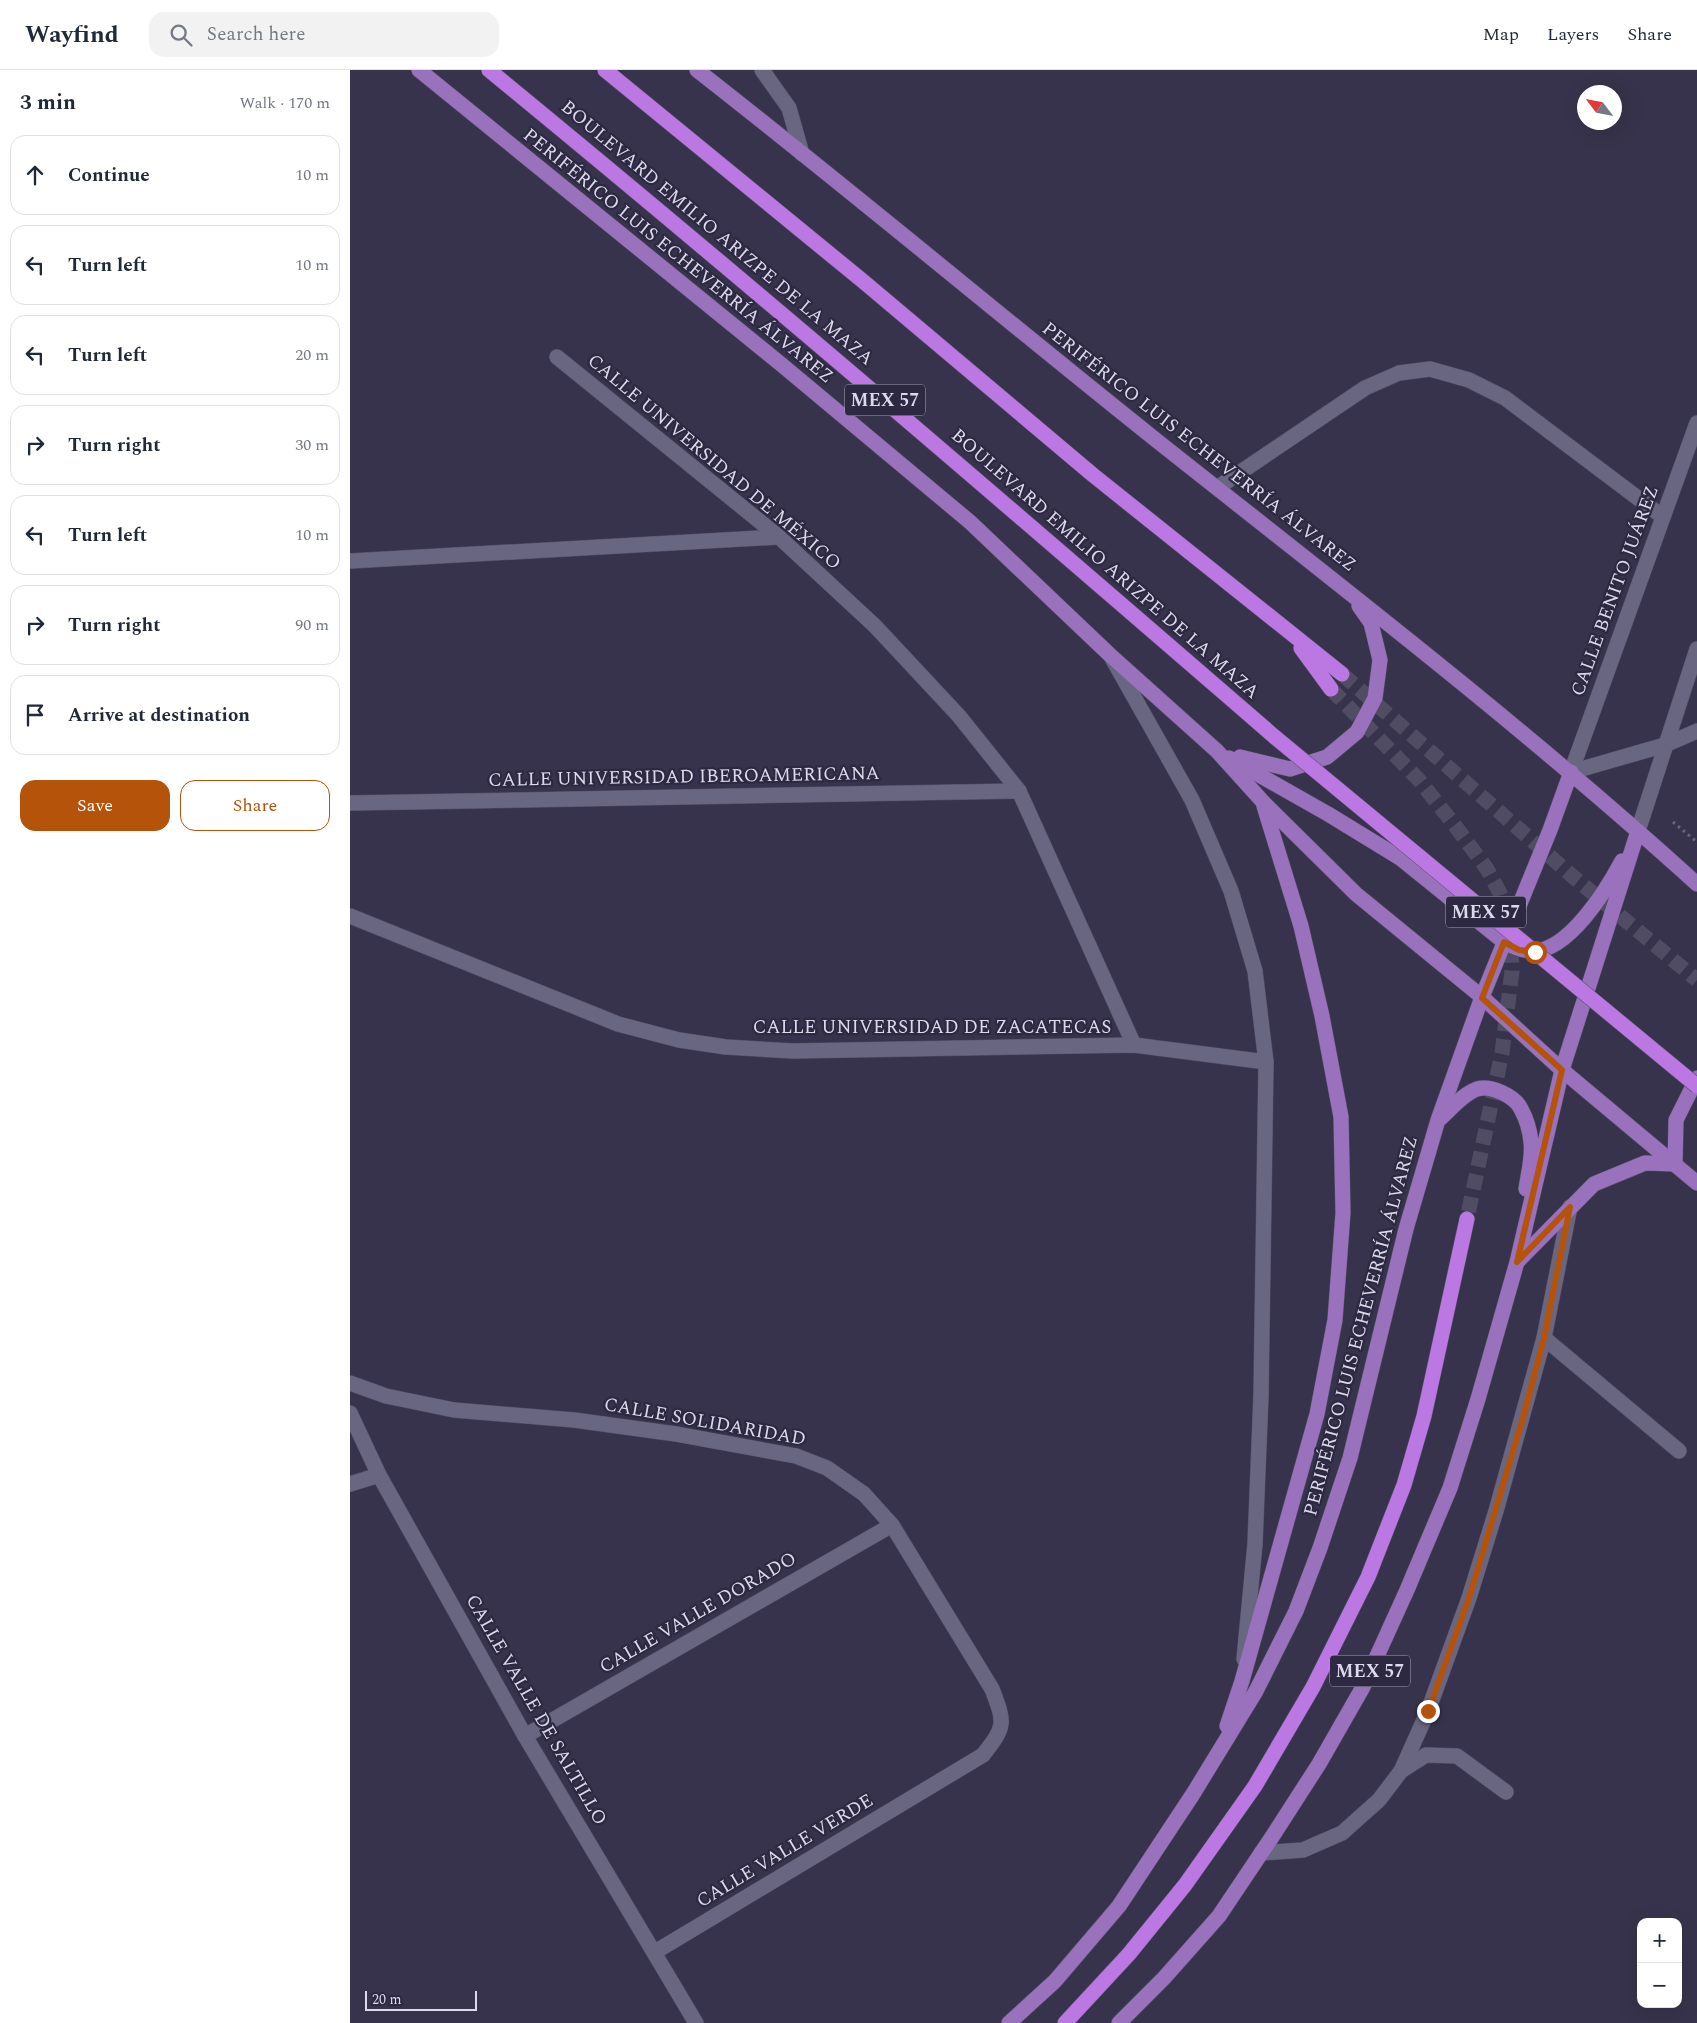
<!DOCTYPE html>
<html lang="en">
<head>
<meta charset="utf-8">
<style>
  body { margin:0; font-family:Spectral,serif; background:#f2f2f3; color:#1f2937 }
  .controls { position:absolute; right:15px; bottom:15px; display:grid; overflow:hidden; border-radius:10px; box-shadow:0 5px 20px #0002 }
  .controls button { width:45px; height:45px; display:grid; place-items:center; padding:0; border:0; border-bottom:1px solid #e0e1e3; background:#fff; color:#1f2937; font:25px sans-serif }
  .compass { position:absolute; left:1227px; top:15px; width:45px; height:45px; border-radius:50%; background:#fff; box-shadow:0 5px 20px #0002; rotate:302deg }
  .scale { position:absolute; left:15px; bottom:12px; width:112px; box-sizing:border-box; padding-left:5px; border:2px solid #dbd9ea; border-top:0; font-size:14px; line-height:18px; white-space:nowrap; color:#dbd9ea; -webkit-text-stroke:4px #2d2942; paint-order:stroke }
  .stop { position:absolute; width:15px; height:15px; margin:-11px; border:4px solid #b45309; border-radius:50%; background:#fff }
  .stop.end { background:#b45309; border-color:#fff; box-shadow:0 1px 5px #0008 }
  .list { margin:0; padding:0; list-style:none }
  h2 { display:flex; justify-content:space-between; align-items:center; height:65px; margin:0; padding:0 20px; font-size:21px }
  h2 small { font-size:16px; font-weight:400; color:#747a83 }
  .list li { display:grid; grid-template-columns:32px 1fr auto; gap:15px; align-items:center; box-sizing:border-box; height:80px; margin:0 10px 10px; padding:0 10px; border:1px solid #e0e1e3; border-radius:15px }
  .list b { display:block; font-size:19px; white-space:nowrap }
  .list em { font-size:16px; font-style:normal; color:#747a83 }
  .actions { display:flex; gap:10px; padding:15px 20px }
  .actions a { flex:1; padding:11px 0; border:1px solid #b45309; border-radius:15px; text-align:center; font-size:18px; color:#b45309 }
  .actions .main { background:#b45309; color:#fff }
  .icon { flex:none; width:28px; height:28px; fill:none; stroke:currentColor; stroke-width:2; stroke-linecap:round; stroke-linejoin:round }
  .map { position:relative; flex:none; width:1347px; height:1953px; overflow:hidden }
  header { display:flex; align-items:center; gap:30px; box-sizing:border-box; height:70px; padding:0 25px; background:#fff; border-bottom:1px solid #e0e1e3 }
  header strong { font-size:24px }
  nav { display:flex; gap:28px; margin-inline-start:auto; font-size:18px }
  .search { width:350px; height:45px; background:#f2f2f3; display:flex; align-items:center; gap:12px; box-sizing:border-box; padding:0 18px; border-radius:15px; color:#747a83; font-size:19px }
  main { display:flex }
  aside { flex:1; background:#fff }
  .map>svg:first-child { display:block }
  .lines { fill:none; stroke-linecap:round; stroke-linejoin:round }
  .highway-tunnel { stroke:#504c64; stroke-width:15; stroke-dasharray:15 8; stroke-linecap:butt }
  .minor-casing { stroke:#544f66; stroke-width:16 }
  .major-casing { stroke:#544f66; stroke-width:16 }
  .highway-casing { stroke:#544f66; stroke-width:16 }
  .path { stroke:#6a677d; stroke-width:3; stroke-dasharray:2.5 4; stroke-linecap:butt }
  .minor { stroke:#696682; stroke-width:15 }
  .major { stroke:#9a71bc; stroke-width:15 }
  .highway { stroke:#bb78e2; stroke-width:15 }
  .highway-bridge-casing { stroke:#544f66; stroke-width:16; stroke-linecap:butt }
  .highway-bridge { stroke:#bb78e2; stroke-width:15 }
  .route { stroke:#b45309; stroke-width:6 }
  .labels { text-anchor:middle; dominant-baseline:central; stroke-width:4.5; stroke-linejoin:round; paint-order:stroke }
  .shield { fill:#2d2942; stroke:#a7a4b8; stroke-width:1 }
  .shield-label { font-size:18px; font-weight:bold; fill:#dbd9ea }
  .street-label { font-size:19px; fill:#dbd9ea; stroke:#2d2942 }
</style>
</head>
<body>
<header>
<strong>Wayfind</strong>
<div class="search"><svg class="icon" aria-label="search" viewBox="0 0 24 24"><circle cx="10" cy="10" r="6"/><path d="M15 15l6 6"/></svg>Search here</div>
<nav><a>Map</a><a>Layers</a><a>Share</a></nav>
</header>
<main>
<aside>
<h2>3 min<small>Walk · 170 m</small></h2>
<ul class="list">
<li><svg class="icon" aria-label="ahead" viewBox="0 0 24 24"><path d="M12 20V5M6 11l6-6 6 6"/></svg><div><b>Continue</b></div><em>10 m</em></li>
<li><svg class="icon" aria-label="left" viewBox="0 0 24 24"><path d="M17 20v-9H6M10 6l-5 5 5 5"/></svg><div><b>Turn left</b></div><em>10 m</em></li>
<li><svg class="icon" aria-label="left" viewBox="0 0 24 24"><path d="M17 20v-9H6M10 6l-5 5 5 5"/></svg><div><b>Turn left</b></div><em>20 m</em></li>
<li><svg class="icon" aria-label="right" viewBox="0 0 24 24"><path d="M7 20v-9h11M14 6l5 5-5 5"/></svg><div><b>Turn right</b></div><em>30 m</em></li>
<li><svg class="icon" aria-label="left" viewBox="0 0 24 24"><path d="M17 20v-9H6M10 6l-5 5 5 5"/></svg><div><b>Turn left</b></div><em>10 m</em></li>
<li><svg class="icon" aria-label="right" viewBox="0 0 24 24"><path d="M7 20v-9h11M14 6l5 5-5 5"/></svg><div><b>Turn right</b></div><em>90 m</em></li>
<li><svg class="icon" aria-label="arrive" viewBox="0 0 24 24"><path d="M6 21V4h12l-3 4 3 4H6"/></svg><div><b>Arrive at destination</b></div></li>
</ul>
<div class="actions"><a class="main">Save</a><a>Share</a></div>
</aside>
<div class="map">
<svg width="1347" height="1953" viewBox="0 0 1347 1953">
  <rect width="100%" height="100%" fill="#37334c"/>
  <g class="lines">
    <g class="highway-tunnel">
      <path d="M992 604 1227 810 1347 910"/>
      <path d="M981 619 1069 710 1106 757 1137 799 1150 823 1158 850 1161 875 1162 901 1152 983 1117 1149"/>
    </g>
    <defs>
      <g id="minor">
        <path d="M412 0 439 38 452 84"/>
        <path d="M207 287 429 467 525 556 609 646 669 721 784 975"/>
        <path d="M867 418 1015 318 1049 303 1080 299 1119 310 1155 328 1313 447"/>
        <path d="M0 491 429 467"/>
        <path d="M762 588 842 730 881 821 905 901 916 992 911 1325 905 1474 894 1589"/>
        <path d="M1221 702 1347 353"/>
        <path d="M1221 702 1315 675 1347 661"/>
        <path d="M0 733 669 721"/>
        <path d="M1288 761 1347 579"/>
        <path d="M0 846 268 954 329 970 376 977 443 981 784 975 916 992"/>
        <path d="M1194 1268 1329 1381"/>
        <path d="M0 1313 36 1326 104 1340 224 1350 326 1364 446 1386 477 1398 514 1424 542 1455 642 1619C655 1653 656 1656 633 1685L305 1882"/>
        <path d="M0 1343 29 1405 175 1666 346 1953"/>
        <path d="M0 1414 29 1405"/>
        <path d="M175 1666 542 1455"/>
        <path d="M1051 1701 1078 1641 1119 1528 1146 1441 1194 1268 1220 1137"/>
        <path d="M911 1783 953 1780 992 1763 1029 1730 1051 1701 1076 1685 1107 1686 1156 1722"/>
      </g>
      <g id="major">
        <path d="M69 0 432 295 620 452 760 585 867 681 914 733 1006 824 1132 927 1212 1000 1347 1113"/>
        <path d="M347 0C502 121 653 248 806 370 989 515 1174 657 1347 814"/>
        <path d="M890 687 940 699 977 687 1007 662 1025 628 1030 590 1021 553 1009 536"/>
        <path d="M879 688 978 744 1050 788 1154 872C1163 877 1172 881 1183 881 1219 881 1257 819 1272 791"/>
        <path d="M1091 1048C1102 1038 1113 1024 1127 1019 1141 1015 1165 1026 1171 1039 1176 1048 1180 1062 1181 1072 1183 1087 1178 1104 1176 1119"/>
        <path d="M1325 1094 1326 1050 1347 1008"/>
        <path d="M1168 1191 1244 1114 1295 1093 1325 1094"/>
        <path d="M877 1656 892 1611 967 1344 985 1250 993 1143 991 1047 972 946 951 856 914 736"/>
        <path d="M659 1953 705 1911 769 1836 843 1724 906 1621 946 1541 970 1478 1000 1388 1056 1159 1088 1050 1132 927 1200 760 1221 702"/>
        <path d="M769 1953 814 1908 869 1846 922 1767 969 1694 1013 1617 1057 1520 1100 1418 1128 1329 1167 1192 1212 1000 1288 761"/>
      </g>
      <g id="highway">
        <path d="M139 0C405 218 666 443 926 668"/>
        <path d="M255 0 514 212 743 405 992 604"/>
        <path d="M951 578 981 619"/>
        <path d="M715 1953 779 1884 835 1815 905 1716 963 1617 1018 1507 1054 1415 1074 1346 1117 1149"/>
      </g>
    </defs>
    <use href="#minor" class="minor-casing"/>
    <use href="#major" class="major-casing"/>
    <use href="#highway" class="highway-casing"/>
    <path class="path" d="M1323 752 1347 772"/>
    <use href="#minor" class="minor"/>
    <use href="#major" class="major"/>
    <use href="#highway" class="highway"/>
    <defs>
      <path id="highway-bridge" d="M926 668 1347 1016"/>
    </defs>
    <use href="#highway-bridge" class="highway-bridge-casing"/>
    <use href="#highway-bridge" class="highway-bridge"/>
  </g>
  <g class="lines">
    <path class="route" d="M1078 1641 1119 1528 1173 1348 1194 1268 1220 1137 1167 1192 1212 1000 1132 928 1154 872 1169 880 1185 882"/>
  </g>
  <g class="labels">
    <g class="shield">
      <rect x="495" y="314.5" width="80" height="31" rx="4"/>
      <rect x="1096" y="826.5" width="80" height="31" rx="4"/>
      <rect x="980" y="1585.5" width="80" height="31" rx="4"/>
    </g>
    <g class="shield-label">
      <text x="535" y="330">MEX 57</text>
      <text x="1136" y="842">MEX 57</text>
      <text x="1020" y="1601">MEX 57</text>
    </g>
    <g class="street-label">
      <text transform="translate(367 163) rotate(40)">BOULEVARD EMILIO ARIZPE DE LA MAZA</text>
      <text transform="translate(328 186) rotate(39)">PERIFÉRICO LUIS ECHEVERRÍA ÁLVAREZ</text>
      <text transform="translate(849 377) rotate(38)">PERIFÉRICO LUIS ECHEVERRÍA ÁLVAREZ</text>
      <text transform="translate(364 392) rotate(40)">CALLE UNIVERSIDAD DE MÉXICO</text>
      <text transform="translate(755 494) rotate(41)">BOULEVARD EMILIO ARIZPE DE LA MAZA</text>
      <text transform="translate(1265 521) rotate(-70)">CALLE BENITO JUÁREZ</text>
      <text transform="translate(334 707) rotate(-1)">CALLE UNIVERSIDAD IBEROAMERICANA</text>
      <text x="582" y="957">CALLE UNIVERSIDAD DE ZACATECAS</text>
      <text transform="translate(1011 1256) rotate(-75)">PERIFÉRICO LUIS ECHEVERRÍA ÁLVAREZ</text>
      <text transform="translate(355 1352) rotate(10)">CALLE SOLIDARIDAD</text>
      <text transform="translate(348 1543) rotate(-30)">CALLE VALLE DORADO</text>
      <text transform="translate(186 1640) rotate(60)">CALLE VALLE DE SALTILLO</text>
      <text transform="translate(435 1781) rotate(-31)">CALLE VALLE VERDE</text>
    </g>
  </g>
</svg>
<div class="controls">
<button>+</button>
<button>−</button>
</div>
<svg class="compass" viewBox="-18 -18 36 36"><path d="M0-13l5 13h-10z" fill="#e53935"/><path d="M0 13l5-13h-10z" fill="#747a83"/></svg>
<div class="scale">20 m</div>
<div class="stop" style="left:1185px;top:882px"></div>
<div class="stop end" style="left:1078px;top:1641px"></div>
</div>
</main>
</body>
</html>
